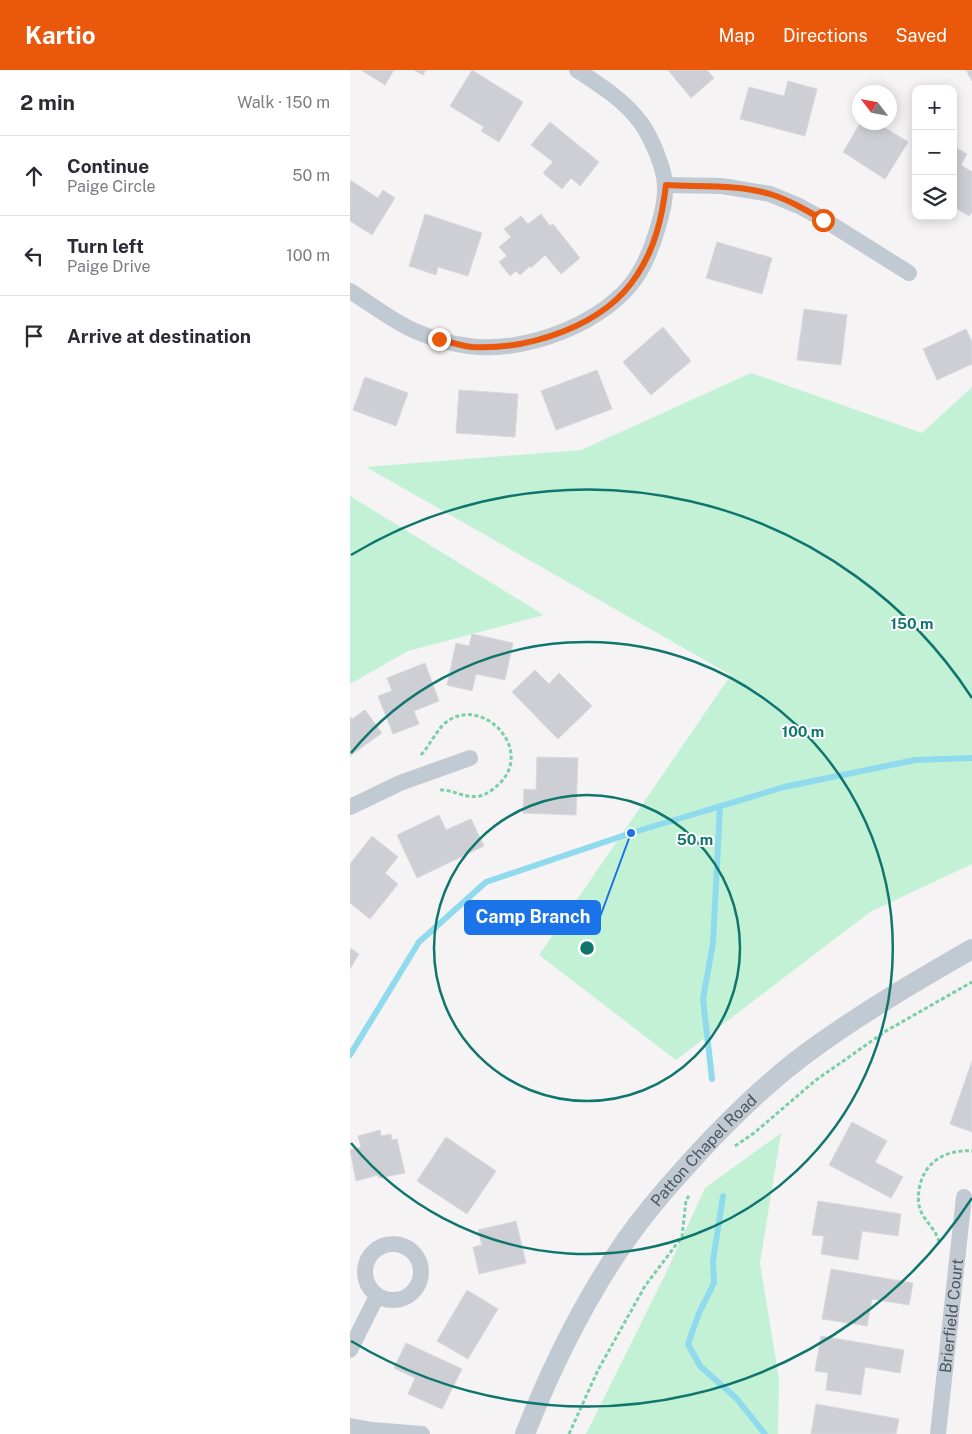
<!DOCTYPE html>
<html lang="en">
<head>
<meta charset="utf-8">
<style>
  body { margin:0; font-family:"Public Sans",sans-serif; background:#f2f2f3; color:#2b2b33 }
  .controls { position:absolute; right:15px; top:15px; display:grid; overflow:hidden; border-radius:10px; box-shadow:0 2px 12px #0003 }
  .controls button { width:45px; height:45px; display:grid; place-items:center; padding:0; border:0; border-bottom:1px solid #e1e1e2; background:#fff; color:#2b2b33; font:25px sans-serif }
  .compass { position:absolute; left:502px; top:15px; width:45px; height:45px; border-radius:50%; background:#fff; box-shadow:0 2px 12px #0003; rotate:302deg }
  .stop { position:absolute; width:15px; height:15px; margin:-11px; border:4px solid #ea580c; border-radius:50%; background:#fff }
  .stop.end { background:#ea580c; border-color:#fff; box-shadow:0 1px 5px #0008 }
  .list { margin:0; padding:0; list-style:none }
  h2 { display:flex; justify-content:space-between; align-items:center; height:65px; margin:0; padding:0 20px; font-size:21px }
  h2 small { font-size:16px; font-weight:400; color:#7c7c81 }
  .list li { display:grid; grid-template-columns:32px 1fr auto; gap:15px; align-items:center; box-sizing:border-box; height:80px; padding:0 20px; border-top:1px solid #e1e1e2 }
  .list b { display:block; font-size:19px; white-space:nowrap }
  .list p { margin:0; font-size:16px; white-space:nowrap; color:#7c7c81 }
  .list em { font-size:16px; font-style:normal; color:#7c7c81 }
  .icon { flex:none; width:28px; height:28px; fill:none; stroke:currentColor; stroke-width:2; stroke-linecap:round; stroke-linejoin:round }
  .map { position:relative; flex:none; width:622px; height:1364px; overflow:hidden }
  header { display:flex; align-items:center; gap:30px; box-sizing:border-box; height:70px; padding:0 25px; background:#ea580c; color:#fff }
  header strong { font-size:24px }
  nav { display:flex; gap:28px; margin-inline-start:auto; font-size:18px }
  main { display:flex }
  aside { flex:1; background:#fff }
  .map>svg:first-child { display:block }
  .green { fill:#c3f1d5 }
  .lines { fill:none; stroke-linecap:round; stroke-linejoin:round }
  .stream { stroke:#90daee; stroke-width:6 }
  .building { fill:#cdcfd5; stroke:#d7d9de }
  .path { stroke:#7ad0a6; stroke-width:3; stroke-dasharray:4 2.5; stroke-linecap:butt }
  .minor { stroke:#c1cad2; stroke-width:16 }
  .tertiary { stroke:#c1cad2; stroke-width:20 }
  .route { stroke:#ea580c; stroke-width:6 }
  .ring { fill:none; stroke:#0f766e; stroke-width:2.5 }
  .labels { text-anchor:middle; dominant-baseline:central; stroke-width:4; stroke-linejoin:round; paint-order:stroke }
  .street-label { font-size:16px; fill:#4a5661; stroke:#fff }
  .centre { fill:#0f766e; stroke:#fff; stroke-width:2.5 }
  .ring-label { font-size:15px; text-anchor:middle; font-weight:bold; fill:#0f766e; stroke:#fff; stroke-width:4; stroke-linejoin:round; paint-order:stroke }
  .leader { fill:none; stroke:#1a73e8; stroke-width:2 }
  .callout-dot { fill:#1a73e8; stroke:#fff; stroke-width:2 }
  .callout { fill:#1a73e8; stroke:#1a73e8; stroke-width:2 }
  .callout-label { font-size:18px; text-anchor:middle; font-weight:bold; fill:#fff }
</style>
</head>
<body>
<header>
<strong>Kartio</strong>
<nav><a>Map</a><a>Directions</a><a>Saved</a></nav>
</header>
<main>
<aside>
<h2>2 min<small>Walk · 150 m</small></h2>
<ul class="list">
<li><svg class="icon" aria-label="ahead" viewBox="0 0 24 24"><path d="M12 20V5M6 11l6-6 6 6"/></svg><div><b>Continue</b><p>Paige Circle</p></div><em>50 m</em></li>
<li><svg class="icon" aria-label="left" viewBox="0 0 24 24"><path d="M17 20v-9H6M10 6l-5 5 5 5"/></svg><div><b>Turn left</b><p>Paige Drive</p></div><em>100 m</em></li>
<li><svg class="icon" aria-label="arrive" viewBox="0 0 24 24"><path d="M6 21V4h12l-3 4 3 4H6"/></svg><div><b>Arrive at destination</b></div></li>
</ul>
</aside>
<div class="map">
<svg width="622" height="1364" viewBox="0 0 622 1364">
  <rect width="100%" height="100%" fill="#f5f3f3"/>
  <g class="green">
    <path d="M401 303 572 363 622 317V794L520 842 326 990 189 885 381 605 16 397 231 380Z"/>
    <path d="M0 426 194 545 58 581 0 614Z"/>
    <path d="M431 1063 410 1193 429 1309 428 1364H236L314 1207 355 1118Z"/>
  </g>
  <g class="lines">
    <g class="stream">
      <path d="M0 985 69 872 136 812 281 763 434 717 565 690 622 688"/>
      <path d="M362 1009 353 929 363 873 370 736"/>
      <path d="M373 1126 363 1191 364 1213 349 1243 338 1274 350 1296 387 1329 415 1364"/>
    </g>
  </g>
  <g class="building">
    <path d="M11 0H44L35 15Z"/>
    <path d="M64 0H76L73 5Z"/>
    <path d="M122 0 173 32 149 72 131 61 134 57 100 36Z"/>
    <path d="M318 0H357L364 8 341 28Z"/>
    <path d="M616 0H622V11Z"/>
    <path d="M438 11 467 19 455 66 390 49 399 17 434 26Z"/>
    <path d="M200 52 249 92 230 116 221 108 212 119 193 103 203 92 181 75Z"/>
    <path d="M511 52H526L558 72 535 109 493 82Z"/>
    <path d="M603 76 617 84 611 95 622 102V142L619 146 603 136Z"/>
    <path d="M0 110 28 128 33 120 45 128 22 165 0 151Z"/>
    <path d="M75 144 132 163 118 206 88 197 86 205 59 196Z"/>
    <path d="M191 144 200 156 203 154 230 188 211 204 195 185 181 198 180 196 170 205 166 201 160 206 149 192 157 186 149 177 161 167 154 159 171 146 178 154Z"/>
    <path d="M367 172 422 188 412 224 356 208Z"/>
    <path d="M454 239 497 245 491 295 447 290Z"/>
    <path d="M313 257 341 291 301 325 273 292Z"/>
    <path d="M616 259 622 272V294L587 310 573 279Z"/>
    <path d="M247 300 262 339 206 360 191 321Z"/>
    <path d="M15 307 58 323 46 356 3 340Z"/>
    <path d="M109 320 168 324 165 367 106 363Z"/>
    <path d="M122 564 163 573 155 610 126 604 122 621 97 615 106 573 119 576Z"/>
    <path d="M75 593 89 631 64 641 69 654 43 664 28 626 42 621 37 608Z"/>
    <path d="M185 600 199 614 209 603 242 636 208 669 162 622Z"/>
    <path d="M15 640 32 663 0 686V646L2 649Z"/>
    <path d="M187 687 228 688 226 745 173 743 174 719 186 720Z"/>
    <path d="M89 745 96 760 121 749 134 776 67 808 47 765Z"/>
    <path d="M22 766 48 787 35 803 48 814 20 849 0 833V794Z"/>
    <path d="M0 878 9 884 0 899Z"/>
    <path d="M622 991V1062L600 1054Z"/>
    <path d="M502 1052 537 1071 525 1092 553 1107 541 1128 479 1095Z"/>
    <path d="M30 1060 31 1066 41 1064 42 1070 47 1069 55 1103 29 1108 28 1105 6 1111 0 1080 11 1077 8 1066Z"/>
    <path d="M96 1067 146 1101 117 1144 67 1111Z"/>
    <path d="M468 1131 551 1144 548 1166 512 1161 508 1190 471 1184 474 1166 462 1165Z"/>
    <path d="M166 1151 176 1193 129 1204 123 1177 132 1175 128 1160Z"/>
    <path d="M481 1199 563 1213 559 1235 522 1229 517 1256 472 1249Z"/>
    <path d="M117 1220 148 1239 118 1289 87 1271Z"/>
    <path d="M471 1266 554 1280 550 1303 515 1297 511 1325 476 1320 478 1303 465 1301Z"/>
    <path d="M56 1273 112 1299 92 1339 58 1324 65 1308 44 1298Z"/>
    <path d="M466 1334 549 1349 546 1364H461Z"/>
  </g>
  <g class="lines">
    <g class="path">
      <path d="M71 685C80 675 85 663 94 654 130 622 186 679 149 714 144 719 137 724 130 726 114 729 103 719 89 720"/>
      <path d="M385 1076 404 1063 466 1010 536 961 622 912"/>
      <path d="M589 1172C586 1159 574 1151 570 1139 568 1133 568 1126 569 1120 573 1092 596 1079 622 1081"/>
      <path d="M219 1364 248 1300 295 1216 332 1167 336 1130 339 1126"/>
    </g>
    <g class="minor">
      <path d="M315 115 372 116 420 124 449 136 473 149 559 203"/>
      <path d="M0 221C21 234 42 251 65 261 81 268 102 274 119 276 174 284 257 253 287 206 297 191 303 174 308 157 312 144 316 130 315 116 315 99 301 67 291 53 274 30 250 15 227 0"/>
      <path d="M0 737 50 713 120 688"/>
      <circle cx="43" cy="1202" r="28"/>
      <path d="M0 1280 27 1226"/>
      <path d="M0 1356 22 1360 72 1364"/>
      <path id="s1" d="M588 1364 614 1127"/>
    </g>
    <path class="tertiary" id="s2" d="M175 1364C201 1298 235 1229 276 1170 293 1146 313 1122 333 1100 373 1055 416 1012 465 977 515 941 568 910 622 879"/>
  </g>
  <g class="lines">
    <path class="route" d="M89 269C99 272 111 276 122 277 179 280 255 256 287 205 305 178 312 148 316 115 350 117 387 114 420 124 439 130 456 140 473 150"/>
  </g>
  <g class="ring">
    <circle cx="237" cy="878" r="153"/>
    <path d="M1 683A306 306 0 1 1 1 1073"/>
    <path d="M622 1128A459 459 0 0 1 1 1271M1 485A459 459 0 0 1 622 628"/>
  </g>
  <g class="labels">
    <g class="street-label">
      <text stroke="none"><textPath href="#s2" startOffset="338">Patton Chapel Road</textPath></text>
      <text stroke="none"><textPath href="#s1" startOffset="119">Brierfield Court</textPath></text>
    </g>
  </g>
  <circle cx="237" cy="878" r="8" class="centre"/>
  <g class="ring-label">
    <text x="562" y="559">150 m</text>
    <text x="453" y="667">100 m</text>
    <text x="345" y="775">50 m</text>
  </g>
  <path class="leader" d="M281 763L250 847"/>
  <circle class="callout-dot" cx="281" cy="763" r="5"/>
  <rect class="callout" x="115" y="831" width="135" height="33" rx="5"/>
  <g class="callout-label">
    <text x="183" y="853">Camp Branch</text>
  </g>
</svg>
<div class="controls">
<button>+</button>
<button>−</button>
<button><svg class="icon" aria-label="layers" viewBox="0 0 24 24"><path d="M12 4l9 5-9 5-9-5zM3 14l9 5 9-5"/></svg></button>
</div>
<svg class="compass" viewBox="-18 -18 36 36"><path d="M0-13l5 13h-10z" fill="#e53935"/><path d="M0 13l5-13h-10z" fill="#7c7c81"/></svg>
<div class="stop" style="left:473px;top:150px"></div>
<div class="stop end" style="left:89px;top:269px"></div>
</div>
</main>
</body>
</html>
